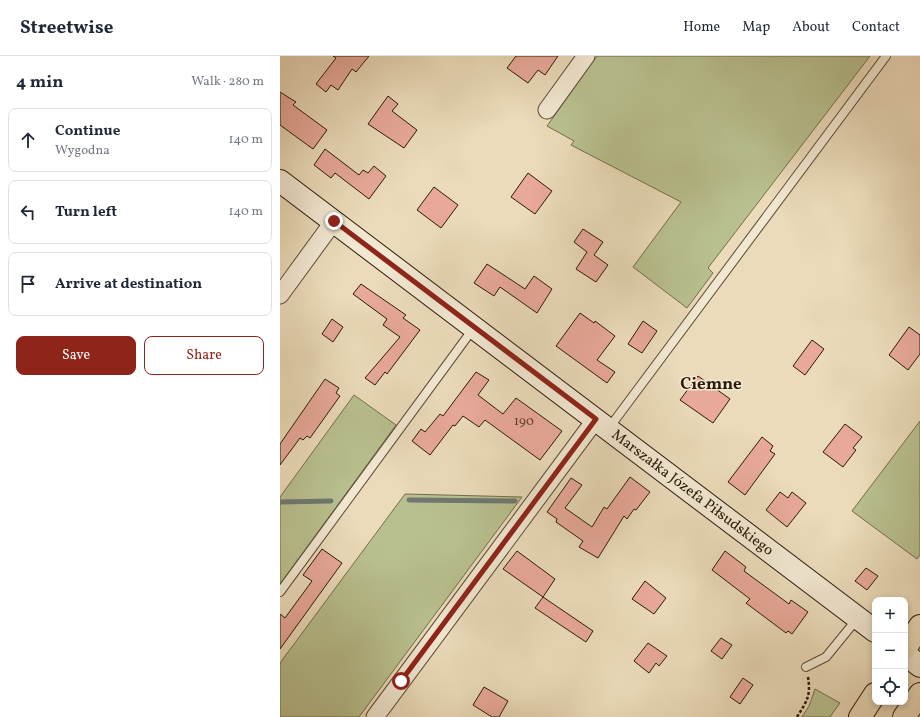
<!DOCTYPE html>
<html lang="en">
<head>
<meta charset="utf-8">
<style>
  body { margin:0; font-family:Vollkorn,serif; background:#f6f6f7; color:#1f2937 }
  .controls { position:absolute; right:12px; bottom:12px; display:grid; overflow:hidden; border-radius:8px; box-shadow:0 2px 6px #0003 }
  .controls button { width:36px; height:36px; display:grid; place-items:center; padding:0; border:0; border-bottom:1px solid #e0e1e3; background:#fff; color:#1f2937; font:20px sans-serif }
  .stop { position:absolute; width:12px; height:12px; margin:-9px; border:3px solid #8f2418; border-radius:50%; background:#fff }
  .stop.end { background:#8f2418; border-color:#fff; box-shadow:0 1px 4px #0008 }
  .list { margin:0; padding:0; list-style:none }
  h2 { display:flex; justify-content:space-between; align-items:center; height:52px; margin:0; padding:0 16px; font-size:17px }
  h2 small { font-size:13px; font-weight:400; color:#747a83 }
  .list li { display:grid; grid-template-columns:26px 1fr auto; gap:12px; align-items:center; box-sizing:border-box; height:64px; margin:0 8px 8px; padding:0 8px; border:1px solid #e0e1e3; border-radius:8px }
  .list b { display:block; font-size:15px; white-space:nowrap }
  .list p { margin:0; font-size:13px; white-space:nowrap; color:#747a83 }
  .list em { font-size:13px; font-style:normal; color:#747a83 }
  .actions { display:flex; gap:8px; padding:12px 16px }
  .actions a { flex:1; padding:9px 0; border:1px solid #8f2418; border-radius:8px; text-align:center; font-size:14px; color:#8f2418 }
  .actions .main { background:#8f2418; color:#fff }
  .icon { flex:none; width:22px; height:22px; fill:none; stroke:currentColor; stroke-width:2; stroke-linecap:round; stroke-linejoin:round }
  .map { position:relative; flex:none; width:640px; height:661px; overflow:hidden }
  header { display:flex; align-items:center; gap:24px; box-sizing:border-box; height:56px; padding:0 20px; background:#fff; border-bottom:1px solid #e0e1e3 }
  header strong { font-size:19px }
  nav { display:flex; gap:22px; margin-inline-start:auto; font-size:14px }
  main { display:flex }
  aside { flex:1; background:#fff }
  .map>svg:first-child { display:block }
  .green { fill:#b9c08f; stroke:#726d4c }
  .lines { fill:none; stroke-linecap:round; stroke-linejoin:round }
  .stream { stroke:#6f7972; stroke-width:5 }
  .building { fill:#e8a99a; stroke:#2c1a08 }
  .lane-casing { stroke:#5c4a34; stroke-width:10 }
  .street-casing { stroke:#5c4a34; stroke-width:19 }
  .secondary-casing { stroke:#2c1a08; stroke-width:24 }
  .highway-casing { stroke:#2c1a08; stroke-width:24 }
  .path { stroke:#2c1a08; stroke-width:2.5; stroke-dasharray:3 2; stroke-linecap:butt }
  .lane { stroke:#f2e8d2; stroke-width:8 }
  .street { stroke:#f2e8d2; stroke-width:17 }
  .secondary { stroke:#f2e8d2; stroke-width:22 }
  .highway { stroke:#ebdbba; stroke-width:22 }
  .route { stroke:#8f2418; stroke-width:5 }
  .labels { text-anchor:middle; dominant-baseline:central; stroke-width:3; stroke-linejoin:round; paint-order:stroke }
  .number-label { font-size:13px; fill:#5b3e2c }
  .street-label { font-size:15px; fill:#2c1a08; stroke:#f2e8d2 }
  .quarter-label { font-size:17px; font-weight:bold; fill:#2c1a08; stroke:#f2e8d2 }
</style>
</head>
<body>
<header>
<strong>Streetwise</strong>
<nav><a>Home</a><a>Map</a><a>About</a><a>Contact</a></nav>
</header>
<main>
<aside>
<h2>4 min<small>Walk · 280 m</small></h2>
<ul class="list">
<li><svg class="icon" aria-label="ahead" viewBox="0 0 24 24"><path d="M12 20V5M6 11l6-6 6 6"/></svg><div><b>Continue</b><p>Wygodna</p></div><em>140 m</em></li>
<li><svg class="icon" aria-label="left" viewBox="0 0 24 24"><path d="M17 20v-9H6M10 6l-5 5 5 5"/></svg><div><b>Turn left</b></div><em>140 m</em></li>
<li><svg class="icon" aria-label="arrive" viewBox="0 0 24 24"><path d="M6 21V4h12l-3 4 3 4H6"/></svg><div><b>Arrive at destination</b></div></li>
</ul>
<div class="actions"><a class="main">Save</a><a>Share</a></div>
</aside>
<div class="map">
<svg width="640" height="661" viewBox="0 0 640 661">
  <rect width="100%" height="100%" fill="#ebdbba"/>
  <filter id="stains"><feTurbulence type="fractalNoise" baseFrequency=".005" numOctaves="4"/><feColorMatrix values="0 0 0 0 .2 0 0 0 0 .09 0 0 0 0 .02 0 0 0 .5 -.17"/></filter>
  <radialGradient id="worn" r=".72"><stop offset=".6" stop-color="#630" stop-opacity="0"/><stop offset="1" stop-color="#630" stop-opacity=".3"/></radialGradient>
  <g class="green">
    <path d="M317 0H590L428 212 433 217 407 252 353 211 401 146 291 89 294 85 267 70Z"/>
    <path d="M74 339 116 369 0 528V441Z"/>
    <path d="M640 365V499L637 503 572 455Z"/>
    <path d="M125 438 242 441 79 661H0V607Z"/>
    <path d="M535 633 560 647 550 661H522L529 650Z"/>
  </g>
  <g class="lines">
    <g class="stream">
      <path d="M129 444 235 445"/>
      <path d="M0 446 51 445"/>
    </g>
  </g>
  <g class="building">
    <path d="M53 0H89L76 16 72 13 58 34 51 29 46 36 36 28 56 2Z"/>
    <path d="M236 0H278L265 19 258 14 248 27 227 12Z"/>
    <path d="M0 36 16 46 13 49 47 74 33 93 0 69Z"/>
    <path d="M108 40 118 48 112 55 137 74 124 92 88 68Z"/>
    <path d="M45 93 79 119 83 114 88 117 94 110 106 120 89 143 55 117 51 122 34 109Z"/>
    <path d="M248 117 272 135 255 158 231 141Z"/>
    <path d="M154 131 178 149 161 172 137 154Z"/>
    <path d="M303 173 323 186 314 199 328 209 316 226 296 213 307 196 294 186Z"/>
    <path d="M207 208 245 233 254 220 272 233 257 257 220 231 214 240 194 227Z"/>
    <path d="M81 228 126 259 123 262 140 274 107 318 105 316 95 329 85 322 120 281 103 269 107 263 73 238Z"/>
    <path d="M300 257 314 267 315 265 335 280 317 304 335 316 327 327 276 290Z"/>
    <path d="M52 263 63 271 53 286 42 278Z"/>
    <path d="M363 265 377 275 362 297 348 288Z"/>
    <path d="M629 271 640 279V298L628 314 609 299Z"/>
    <path d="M532 284 544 293 525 319 513 310Z"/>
    <path d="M196 316 209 324 198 339 223 358 236 342 282 375 260 404 205 364 199 371 183 360 175 370 173 369 150 399 132 385 141 373 145 376 160 358 163 360Z"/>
    <path d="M418 320 450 343 433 367 400 344Z"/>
    <path d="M45 323 59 332 56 337 60 340 30 382 27 380 23 384 20 382 0 409V388Z"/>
    <path d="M565 368 582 381 573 392 576 394 563 411 543 396Z"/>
    <path d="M482 381 493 390 490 395 495 398 465 439 448 426Z"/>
    <path d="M350 421 370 436 356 454 354 453 347 463 344 460 318 502 299 491 303 485 276 466 277 463 267 456 291 422 302 429 285 452 312 471 324 451 327 453Z"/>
    <path d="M500 436 508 442 512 436 526 447 507 471 486 454Z"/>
    <path d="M42 493 62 507 0 593V558L5 562 32 525 23 519Z"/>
    <path d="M237 495 275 523 263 541 223 513Z"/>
    <path d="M445 495 466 511 464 515 509 548 511 544 528 556 512 578 508 575 506 577 466 547 470 543 432 514Z"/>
    <path d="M586 512 598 520 587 534 575 525Z"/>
    <path d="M365 525 386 542 374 558 352 543Z"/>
    <path d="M263 541 313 575 306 586 255 552Z"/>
    <path d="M441 582 452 589 442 603 431 595Z"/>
    <path d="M368 587 387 600 379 610 376 607 369 617 354 605Z"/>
    <path d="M463 622 473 629 460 648 450 641Z"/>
    <path d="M204 631 228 645 219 661H212L193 649Z"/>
  </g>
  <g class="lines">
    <defs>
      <g id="lane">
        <path d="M329 372 606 0"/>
        <path d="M0 536 193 273"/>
        <path d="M526 611 546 601 577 563"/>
      </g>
      <g id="street">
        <path d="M267 54 306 0"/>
        <path d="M0 239 54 165"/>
        <path d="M95 661 316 363"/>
      </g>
      <g id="secondary">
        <path id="s1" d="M0 125 595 575"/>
        <path d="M625 598 640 610"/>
      </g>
      <g id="highway">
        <path d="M625 593 640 570"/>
        <path d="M580 661 595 638"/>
        <path d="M624 661 640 638"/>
      </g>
    </defs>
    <use href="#lane" class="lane-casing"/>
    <use href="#street" class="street-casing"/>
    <use href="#secondary" class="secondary-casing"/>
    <use href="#highway" class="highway-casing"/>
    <path class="path" d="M517 661C527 645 531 640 528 621"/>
    <use href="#lane" class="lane"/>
    <use href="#street" class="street"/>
    <use href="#secondary" class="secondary"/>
    <use href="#highway" class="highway"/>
  </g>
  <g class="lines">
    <path class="route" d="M54 165 316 363 121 625"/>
  </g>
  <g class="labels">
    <g class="number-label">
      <text x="244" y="366">190</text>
    </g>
    <g class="street-label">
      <text stroke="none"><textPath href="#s1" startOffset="517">Marszałka Józefa Piłsudskiego</textPath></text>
    </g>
    <g class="quarter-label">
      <text x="431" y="328">Ciemne</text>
    </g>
  </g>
  <rect width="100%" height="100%" filter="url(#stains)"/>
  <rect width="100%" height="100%" fill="url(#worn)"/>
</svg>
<div class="controls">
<button>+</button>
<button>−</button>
<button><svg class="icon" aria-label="locate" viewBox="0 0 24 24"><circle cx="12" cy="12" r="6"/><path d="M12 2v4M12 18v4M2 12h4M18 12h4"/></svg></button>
</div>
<div class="stop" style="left:121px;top:625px"></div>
<div class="stop end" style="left:54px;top:165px"></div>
</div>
</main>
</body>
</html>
